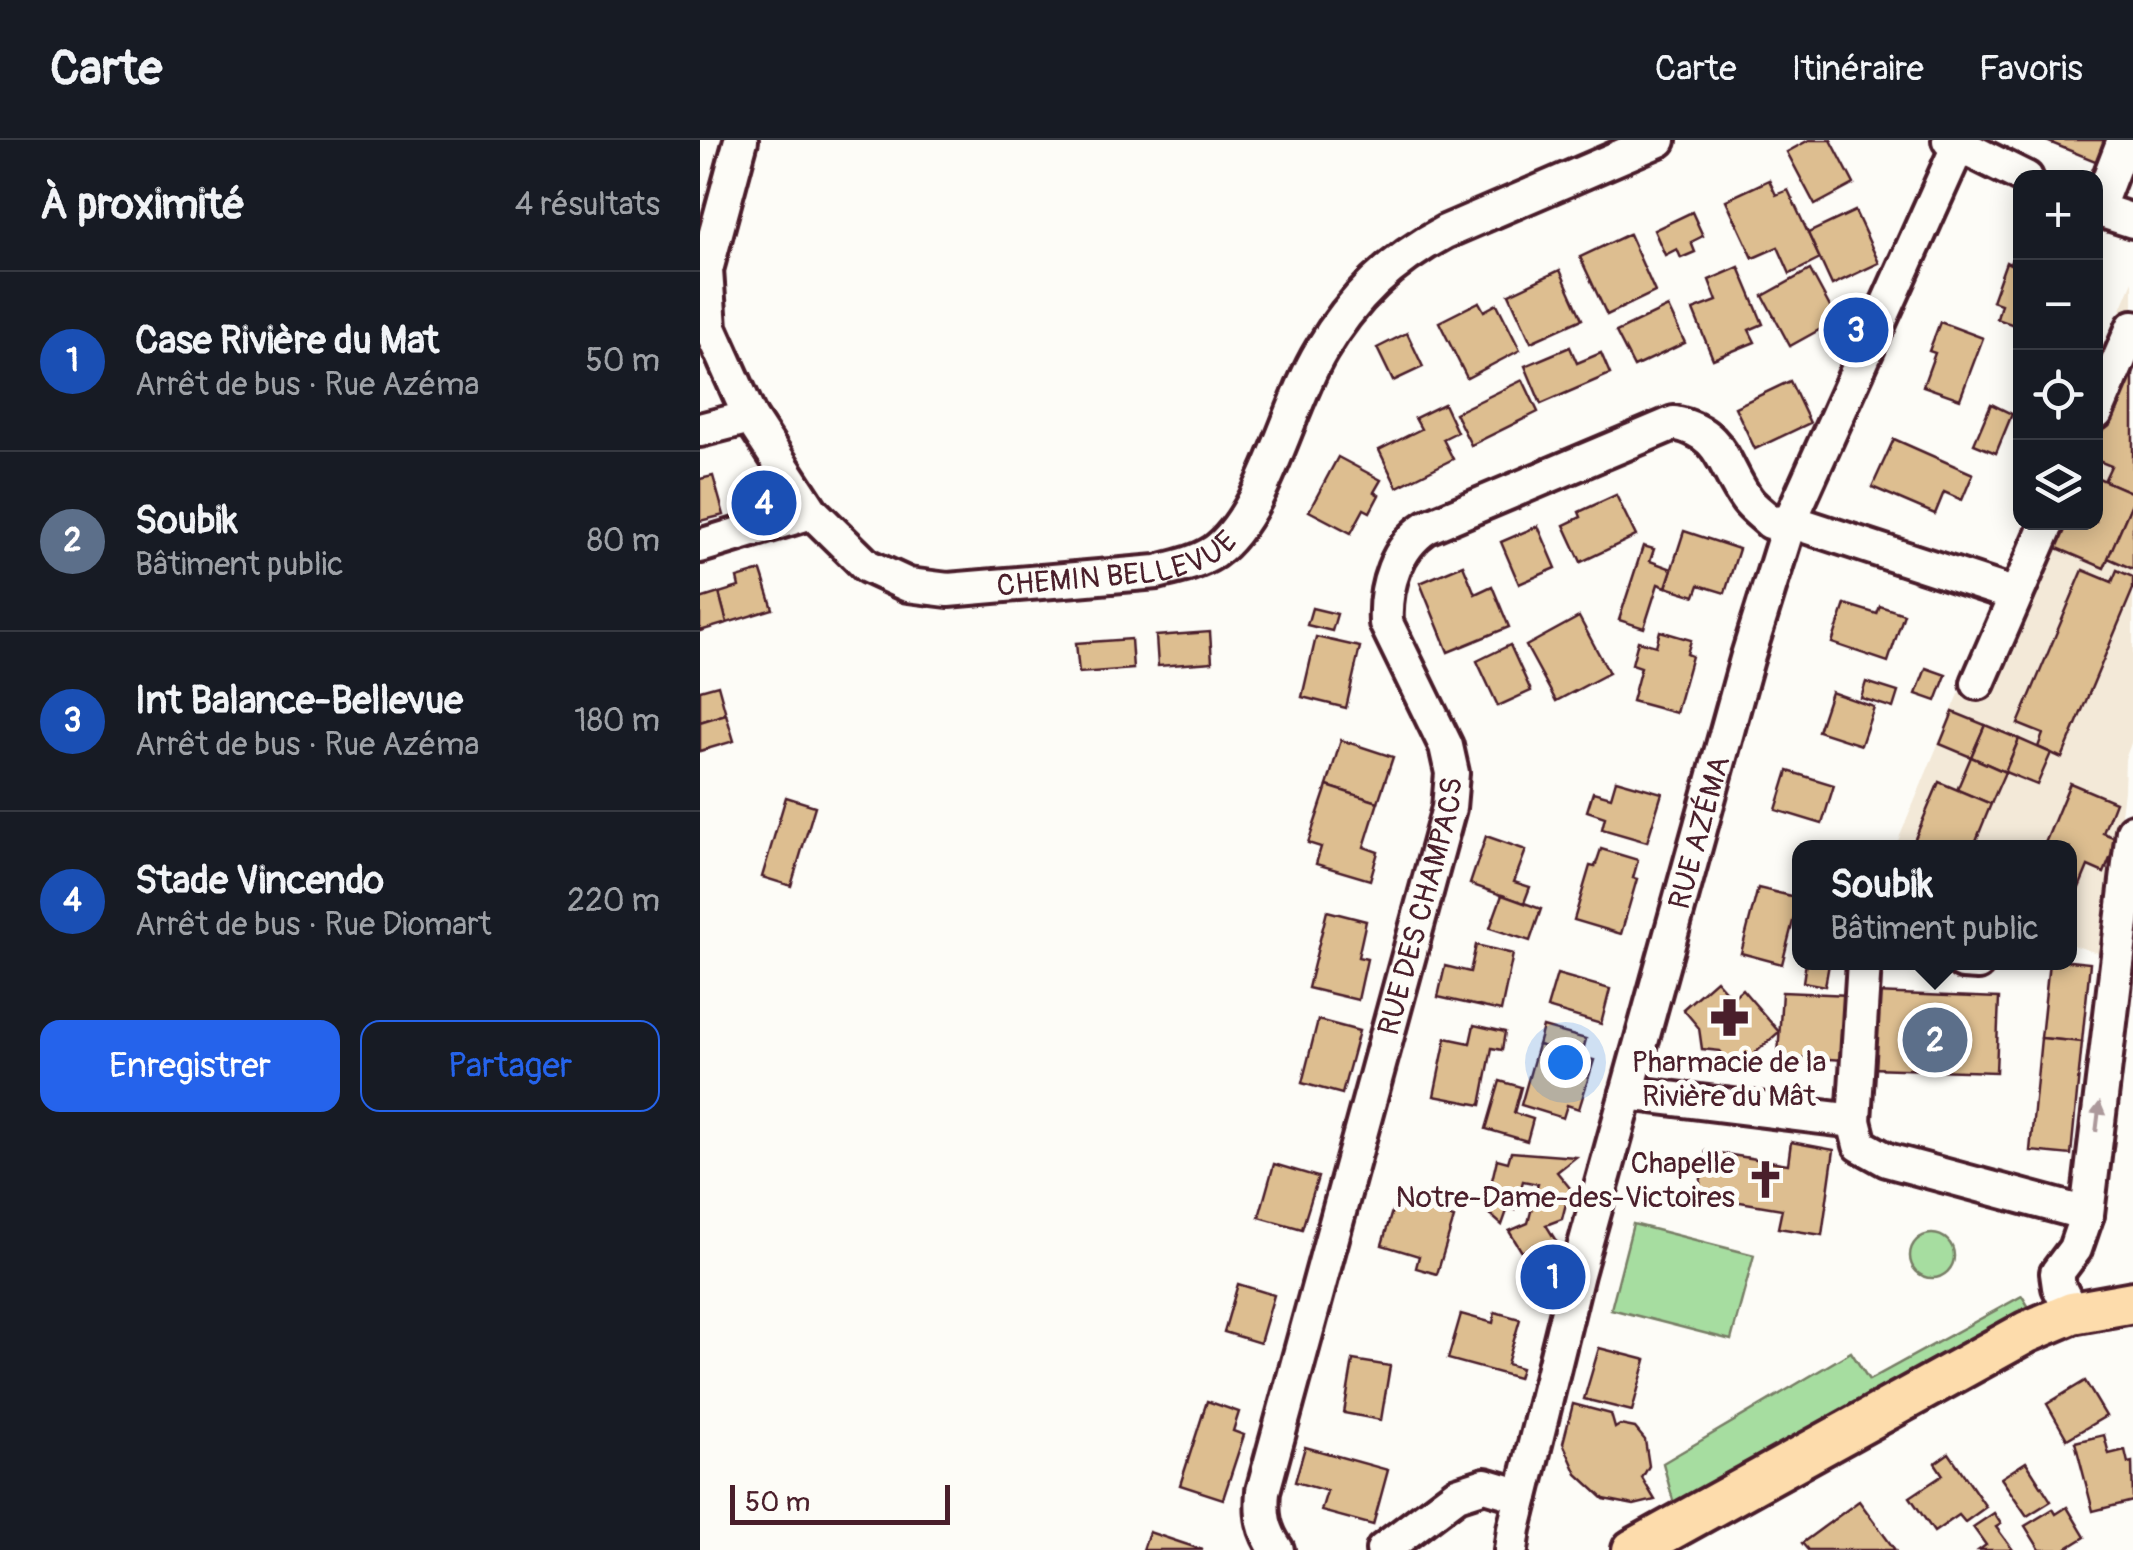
<!DOCTYPE html>
<html lang="fr">
<head>
<meta charset="utf-8">
<style>
  body { margin:0; font-family:Pangolin,sans-serif; background:#242831; color:#f1f3f6 }
  .controls { position:absolute; right:30px; top:30px; display:grid; overflow:hidden; border-radius:20px; box-shadow:0 5px 25px #0003 }
  .controls button { width:90px; height:90px; display:grid; place-items:center; padding:0; border:0; border-bottom:2px solid #363941; background:#171b24; color:#f1f3f6; font:50px sans-serif }
  .scale { position:absolute; left:30px; bottom:25px; width:220px; box-sizing:border-box; padding-left:10px; border:5px solid #4a1f2b; border-top:0; font-size:28px; line-height:35px; white-space:nowrap; color:#4a1f2b; -webkit-text-stroke:8px #fdfcf7; paint-order:stroke }
  .you { position:absolute; left:865px; top:922px; width:35px; height:35px; margin:-25px; border:8px solid #fff; border-radius:50%; background:#1a73e8; box-shadow:0 0 0 15px #1a73e833 }
  .badge { display:grid; place-items:center; width:65px; height:65px; border-radius:50%; background:#2563eb; color:#fff; font-size:32px; font-weight:700 }
  .pin { position:absolute; translate:-50% -50%; border:5px solid #fff; box-shadow:0 2px 10px #0006 }
  .popup { position:absolute; left:1092px; top:700px; width:285px; height:130px; box-sizing:border-box; display:grid; place-content:center; border-radius:20px; background:#171b24; filter:drop-shadow(0 2px 8px #0005); font-size:32px; white-space:nowrap; color:#9ea1a6 }
  .popup b { font-size:38px; color:#f1f3f6 }
  .popup::after { content:''; position:absolute; left:50%; top:100%; margin-left:-20px; border:20px solid transparent; border-top-color:#171b24 }
  .list { margin:0; padding:0; list-style:none }
  h2 { display:flex; justify-content:space-between; align-items:center; height:130px; margin:0; padding:0 40px; font-size:42px }
  h2 small { font-size:32px; font-weight:400; color:#9ea1a6 }
  .list li { display:grid; grid-template-columns:65px 1fr auto; gap:30px; align-items:center; box-sizing:border-box; height:180px; padding:0 40px; border-top:2px solid #363941 }
  .list b { display:block; font-size:38px; white-space:nowrap }
  .list p { margin:0; font-size:32px; white-space:nowrap; color:#9ea1a6 }
  .list em { font-size:32px; font-style:normal; color:#9ea1a6 }
  .actions { display:flex; gap:20px; padding:30px 40px }
  .actions a { flex:1; padding:22px 0; border:2px solid #2563eb; border-radius:20px; text-align:center; font-size:35px; color:#2563eb }
  .actions .main { background:#2563eb; color:#fff }
  .icon { flex:none; width:55px; height:55px; fill:none; stroke:currentColor; stroke-width:2; stroke-linecap:round; stroke-linejoin:round }
  .map { position:relative; flex:none; width:1433px; height:1410px; overflow:hidden }
  header { display:flex; align-items:center; gap:60px; box-sizing:border-box; height:140px; padding:0 50px; background:#171b24; border-bottom:2px solid #363941 }
  header strong { font-size:48px }
  nav { display:flex; gap:55px; margin-inline-start:auto; font-size:35px }
  main { display:flex }
  aside { flex:1; background:#171b24 }
  .map>svg:first-child { display:block }
  .built { fill:#f3e9d8 }
  .green { fill:#a6dda0; stroke:#787e66; stroke-width:2.5 }
  .building { fill:#ddbe90; stroke:#4a1f2b; stroke-width:2.5 }
  .lines { fill:none; stroke-linecap:round; stroke-linejoin:round }
  .minor-casing { stroke:#4a1f2b; stroke-width:40 }
  .major-casing { stroke:#4a1f2b; stroke-width:48 }
  .minor { stroke:#fdfcf7; stroke-width:32 }
  .major { stroke:#fddcac; stroke-width:40 }
  .oneway { fill:#ac999b }
  .labels { text-anchor:middle; dominant-baseline:central; stroke-width:10; stroke-linejoin:round; paint-order:stroke }
  .street-label { font-size:30px; fill:#4a1f2b; stroke:#fdfcf7 }
  .poi-label { font-size:30px; fill:#4a1f2b; stroke:#fdfcf7 }
</style>
</head>
<body>
<header>
<strong>Carte</strong>
<nav><a>Carte</a><a>Itinéraire</a><a>Favoris</a></nav>
</header>
<main>
<aside>
<h2>À proximité<small>4 résultats</small></h2>
<ul class="list">
<li><span class="badge" style="background:#1a4fb4">1</span><div><b>Case Rivière du Mat</b><p>Arrêt de bus · Rue Azéma</p></div><em>50 m</em></li>
<li><span class="badge" style="background:#5c6f8a">2</span><div><b>Soubik</b><p>Bâtiment public</p></div><em>80 m</em></li>
<li><span class="badge" style="background:#1a4fb4">3</span><div><b>Int Balance-Bellevue</b><p>Arrêt de bus · Rue Azéma</p></div><em>180 m</em></li>
<li><span class="badge" style="background:#1a4fb4">4</span><div><b>Stade Vincendo</b><p>Arrêt de bus · Rue Diomart</p></div><em>220 m</em></li>
</ul>
<div class="actions"><a class="main">Enregistrer</a><a>Partager</a></div>
</aside>
<div class="map">
<svg width="1433" height="1410" viewBox="0 0 1433 1410">
  <rect width="100%" height="100%" fill="#fdfcf7"/>
  <filter id="ink" filterUnits="userSpaceOnUse"><feTurbulence type="fractalNoise" baseFrequency=".01" numOctaves="2"/><feDisplacementMap in="SourceGraphic" scale="20" xChannelSelector="R" yChannelSelector="G"/><feConvolveMatrix kernelMatrix="1 2 1 2 8 2 1 2 1" color-interpolation-filters="sRGB"/></filter>
  <g filter="url(#ink)">
    <path class="built" d="M1433 141V598L1425 619 1424 651 1403 815 1370 804V708H1195L1330 383 1396 382V229Z"/>
    <g class="green">
      <path d="M933 1084 1054 1115 1031 1200 911 1169Z"/>
      <circle cx="1232" cy="1116" r="22"/>
      <path d="M1322 1156 1330 1169 974 1364 963 1323 1151 1212 1169 1240Z"/>
    </g>
    <g class="building">
      <path d="M1109 0H1131L1154 44 1115 65 1087 12Z"/>
      <path d="M1344 0H1410L1400 23Z"/>
      <path d="M1069 40 1076 55 1088 50 1120 119 1090 134 1078 107 1053 118 1026 60Z"/>
      <path d="M1155 71 1179 123 1132 145 1108 93Z"/>
      <path d="M992 72 1003 96 991 102 995 112 981 118 977 109 965 115 954 90Z"/>
      <path d="M929 94 955 152 907 175 880 117Z"/>
      <path d="M1320 97V187L1297 179 1301 164 1292 161 1306 122 1310 124Z"/>
      <path d="M1039 127 1063 184 1049 190 1055 202 1013 219 993 170 1017 161 1009 140Z"/>
      <path d="M860 130 882 179 831 202 809 154Z"/>
      <path d="M1110 130 1137 180 1090 206 1063 156Z"/>
      <path d="M779 162 784 171 797 164 820 210 767 238 739 182Z"/>
      <path d="M968 167 985 203 934 227 916 192Z"/>
      <path d="M1240 182 1283 198 1260 259 1223 246 1235 213 1229 211Z"/>
      <path d="M707 193 723 227 693 241 677 208Z"/>
      <path d="M870 207 877 223 901 213 910 234 841 264 825 226Z"/>
      <path d="M1433 220V353L1404 341 1411 326 1396 320V306Z"/>
      <path d="M823 240 838 272 771 305 755 273Z"/>
      <path d="M1090 241 1110 283 1055 309 1035 267Z"/>
      <path d="M744 264 757 292 743 299 753 319 697 347 679 310 721 289 715 278Z"/>
      <path d="M1291 264 1312 274 1296 313 1274 304Z"/>
      <path d="M1194 299 1273 334 1262 360 1244 352 1235 374 1172 347Z"/>
      <path d="M638 317 681 340 674 352 679 355 670 372 664 369 651 393 609 371Z"/>
      <path d="M13 336 24 375 0 381V339Z"/>
      <path d="M1396 337 1433 353V361L1404 428 1355 407 1366 382H1396Z"/>
      <path d="M916 355 936 396 881 422 864 385 881 377 879 372Z"/>
      <path d="M1433 361V429L1408 418Z"/>
      <path d="M838 386 856 428 819 444 801 402Z"/>
      <path d="M984 391 1039 409 1025 453 999 445 995 456 966 447Z"/>
      <path d="M943 406 954 409 950 421 972 429 966 447 958 444 944 488 919 480Z"/>
      <path d="M763 425 775 454 792 446 809 487 748 512 720 443Z"/>
      <path d="M1383 430 1412 442 1417 430 1433 437V449L1362 618 1338 607 1343 594 1318 584Z"/>
      <path d="M61 431 73 469 27 483 19 453 39 447 37 438Z"/>
      <path d="M19 453 27 483 0 491V459Z"/>
      <path d="M1145 464 1177 474 1180 466 1204 474 1188 522 1132 503Z"/>
      <path d="M612 468 637 474 632 491 607 485Z"/>
      <path d="M879 477 909 533 856 561 826 506Z"/>
      <path d="M960 491 991 500 987 514 992 516 976 573 932 561 941 527 932 524 938 501 956 506Z"/>
      <path d="M510 492 512 522 458 526 456 496Z"/>
      <path d="M616 497 660 507 646 568 602 557Z"/>
      <path d="M431 499 433 529 379 533 376 503Z"/>
      <path d="M810 505 831 551 798 566 777 521Z"/>
      <path d="M1226 528 1246 535 1236 561 1216 554Z"/>
      <path d="M1166 542 1198 552 1193 568 1161 558Z"/>
      <path d="M18 545 26 574 0 582V550Z"/>
      <path d="M1131 552 1174 567 1161 605 1118 591Z"/>
      <path d="M1253 572 1285 585 1271 617 1240 604Z"/>
      <path d="M26 574 34 601 0 611V582Z"/>
      <path d="M1285 585 1319 599 1305 632 1271 617Z"/>
      <path d="M1319 599 1351 613 1337 645 1305 632Z"/>
      <path d="M641 600 693 617 678 662 627 646Z"/>
      <path d="M1271 617 1305 632 1291 664 1257 650Z"/>
      <path d="M1088 631 1134 645 1122 684 1076 670Z"/>
      <path d="M916 640 962 653 947 702 902 689 905 677 887 671 893 652 911 657Z"/>
      <path d="M1239 642 1291 664 1273 708H1211Z"/>
      <path d="M1370 643 1415 662 1403 693 1418 699 1404 733 1388 726 1371 767 1370 708H1343Z"/>
      <path d="M627 646 678 662 664 707 678 712 670 740 616 724 621 707 608 703Z"/>
      <path d="M86 657 115 666 91 746 62 737Z"/>
      <path d="M786 696 826 710 814 742 830 747 824 763 770 744Z"/>
      <path d="M901 709 938 720 933 738 937 739 921 794 874 780 890 726 895 727Z"/>
      <path d="M1058 748 1099 758 1082 824 1041 813Z"/>
      <path d="M802 755 841 769 830 801 790 788Z"/>
      <path d="M627 771 666 781 658 817 667 819 658 860 608 848Z"/>
      <path d="M776 805 813 814 801 871 738 857 745 826 770 832Z"/>
      <path d="M1370 821 1390 823 1382 902 1341 898 1349 822Z"/>
      <path d="M1106 822 1129 824 1125 846 1103 842Z"/>
      <path d="M857 834 910 849 901 884 847 868Z"/>
      <path d="M1016 840 1032 858 1042 849 1079 892 1036 930 1020 911 1002 909 999 888 983 869Z"/>
      <path d="M1082 852 1149 855 1145 920 1078 916Z"/>
      <path d="M1174 853 1299 858 1296 932 1170 928Z"/>
      <path d="M618 880 659 891 642 954 602 943Z"/>
      <path d="M774 885 805 892 802 910 792 908 781 965 734 956 746 898 770 903Z"/>
      <path d="M843 887 886 899 881 918 838 905Z"/>
      <path d="M1341 898 1382 902 1371 1015 1330 1011Z"/>
      <path d="M838 905 894 920 879 969 867 965 863 978 821 965Z"/>
      <path d="M800 941 821 947 814 973 833 979 827 1001 786 989Z"/>
      <path d="M1091 1002 1134 1010 1122 1095 1078 1088 1082 1069 998 1055 1006 1011 1088 1024Z"/>
      <path d="M811 1012 876 1017 857 1032 870 1048 862 1079 846 1085 856 1101 840 1113 834 1105 822 1112 809 1091 828 1083 838 1044 823 1041 815 1070 808 1068 802 1085 785 1070 797 1019 808 1022Z"/>
      <path d="M574 1024 618 1037 602 1089 559 1077Z"/>
      <path d="M695 1061 754 1078 737 1134 716 1128 719 1116 682 1105Z"/>
      <path d="M538 1144 574 1155 560 1203 524 1192Z"/>
      <path d="M795 1172 820 1179 807 1224 821 1228 818 1238 748 1219 761 1174 793 1183Z"/>
      <path d="M899 1208 946 1220 932 1271 884 1259Z"/>
      <path d="M653 1220 690 1226 681 1280 644 1273Z"/>
      <path d="M1385 1241 1406 1276 1367 1299 1347 1264Z"/>
      <path d="M507 1261 539 1272 533 1291 544 1295 523 1359 480 1345Z"/>
      <path d="M873 1264 911 1274 915 1288 920 1285 935 1288 945 1300 949 1326 942 1338 955 1360 934 1365 904 1359 877 1334 863 1303Z"/>
      <path d="M1404 1295 1409 1314 1425 1310 1428 1323 1432 1322 1433 1361 1393 1371 1375 1302Z"/>
      <path d="M605 1307 688 1330 673 1385 621 1371 627 1351 595 1342Z"/>
      <path d="M1249 1313 1286 1367 1265 1382 1259 1375 1234 1392 1210 1357 1243 1335 1235 1323Z"/>
      <path d="M1326 1322 1351 1361 1327 1376 1301 1338Z"/>
      <path d="M1159 1361 1195 1410H1108L1102 1403Z"/>
      <path d="M1367 1367 1385 1397 1364 1410H1340L1325 1386 1353 1369 1356 1374Z"/>
      <path d="M1294 1373 1301 1384 1296 1387 1313 1410H1279L1286 1405 1273 1387Z"/>
      <path d="M449 1392 503 1410H443Z"/>
    </g>
    <g class="lines">
      <defs>
        <g id="minor">
          <path id="s1" d="M41 0 6 130 10 188 50 277 112 372 167 426 208 445 248 450 457 432C477 427 497 423 514 412 565 376 588 265 621 211 652 158 691 121 745 92L959 0"/>
          <path d="M1249 0 1326 38"/>
          <path d="M1396 69 1433 81"/>
          <path d="M1397 70 1424 0"/>
          <path d="M1396 273 1433 187"/>
          <path d="M0 290 50 277"/>
          <path d="M0 406 112 372"/>
          <path d="M1278 543 1348 382"/>
          <path d="M1263 822 1278 823"/>
          <path d="M927 953 1154 981 1164 822"/>
          <path d="M1154 981 1160 1005 1187 1020 1387 1074"/>
          <path d="M1372 1173 1359 1147 1357 1133 1375 1109 1387 1074 1433 691"/>
          <path id="s2" d="M577 1410C563 1390 561 1375 563 1351L749 668 752 633 746 606 686 483C684 447 696 407 727 387L974 283C1024 293 1022 325 1047 360 1053 368 1063 375 1070 382L1090 381 1316 455"/>
          <path d="M683 1410 757 1354 785 1345 822 1356"/>
          <path id="s3" d="M811 1410 814 1389 877 1134 1047 519 1090 381 1261 0"/>
        </g>
        <path id="major" d="M933 1410 1327 1192 1372 1173 1433 1162"/>
      </defs>
      <use href="#minor" class="minor-casing"/>
      <use href="#major" class="major-casing"/>
      <use href="#minor" class="minor"/>
      <use href="#major" class="major"/>
    </g>
    <defs><path id="oneway-solid" d="M-6-.8H1V-3.2L6.5 0L1 3.2V.8H-6Z" transform="scale(2.5)"/></defs>
    <use class="oneway" href="#oneway-solid" transform="translate(1398 977) rotate(-83)"/>
  </g>
  <defs>
    <symbol id="pharmacy-bare" viewBox="-9 -9 18 18"><path d="M-2-6h4v4h4v4h-4v4h-4v-4h-4v-4h4Z" fill="#4a1f2b" stroke="#fdfcf7" stroke-width="2.5" paint-order="stroke"/></symbol>
    <symbol id="church-bare" viewBox="-9 -9 18 18"><path d="M-1.2-6h2.4v3.5h3.3v2.4h-3.3V6h-2.4V-.1h-3.3v-2.4h3.3Z" fill="#4a1f2b" stroke="#fdfcf7" stroke-width="2.5" paint-order="stroke"/></symbol>
  </defs>
  <g fill-rule="evenodd">
    <use href="#pharmacy-bare" x="1002" y="850" width="55" height="55"/>
    <use href="#church-bare" x="1038" y="1012" width="55" height="55"/>
  </g>
  <g class="labels">
    <g class="street-label">
      <text stroke="none"><textPath href="#s1" startOffset="738">CHEMIN BELLEVUE</textPath></text>
      <text stroke="none"><textPath href="#s3" startOffset="742">RUE AZÉMA</textPath></text>
      <text stroke="none"><textPath href="#s2" startOffset="668">RUE DES CHAMPACS</textPath></text>
    </g>
    <g class="poi-label">
      <text x="1029" y="922">Pharmacie de la<tspan x="1029" dy="34">Rivière du Mât</tspan></text>
      <text x="1035" y="1023" text-anchor="end">Chapelle<tspan x="1035" dy="34">Notre-Dame-des-Victoires</tspan></text>
    </g>
  </g>
</svg>
<div class="controls">
<button>+</button>
<button>−</button>
<button><svg class="icon" aria-label="locate" viewBox="0 0 24 24"><circle cx="12" cy="12" r="6"/><path d="M12 2v4M12 18v4M2 12h4M18 12h4"/></svg></button>
<button><svg class="icon" aria-label="layers" viewBox="0 0 24 24"><path d="M12 4l9 5-9 5-9-5zM3 14l9 5 9-5"/></svg></button>
</div>
<div class="scale">50 m</div>
<div class="you"></div>
<div class="pin badge" style="left:853px;top:1137px;background:#1a4fb4">1</div>
<div class="pin badge" style="left:1235px;top:900px;background:#5c6f8a">2</div>
<div class="popup"><b>Soubik</b>Bâtiment public</div>
<div class="pin badge" style="left:1156px;top:190px;background:#1a4fb4">3</div>
<div class="pin badge" style="left:64px;top:363px;background:#1a4fb4">4</div>
</div>
</main>
</body>
</html>
